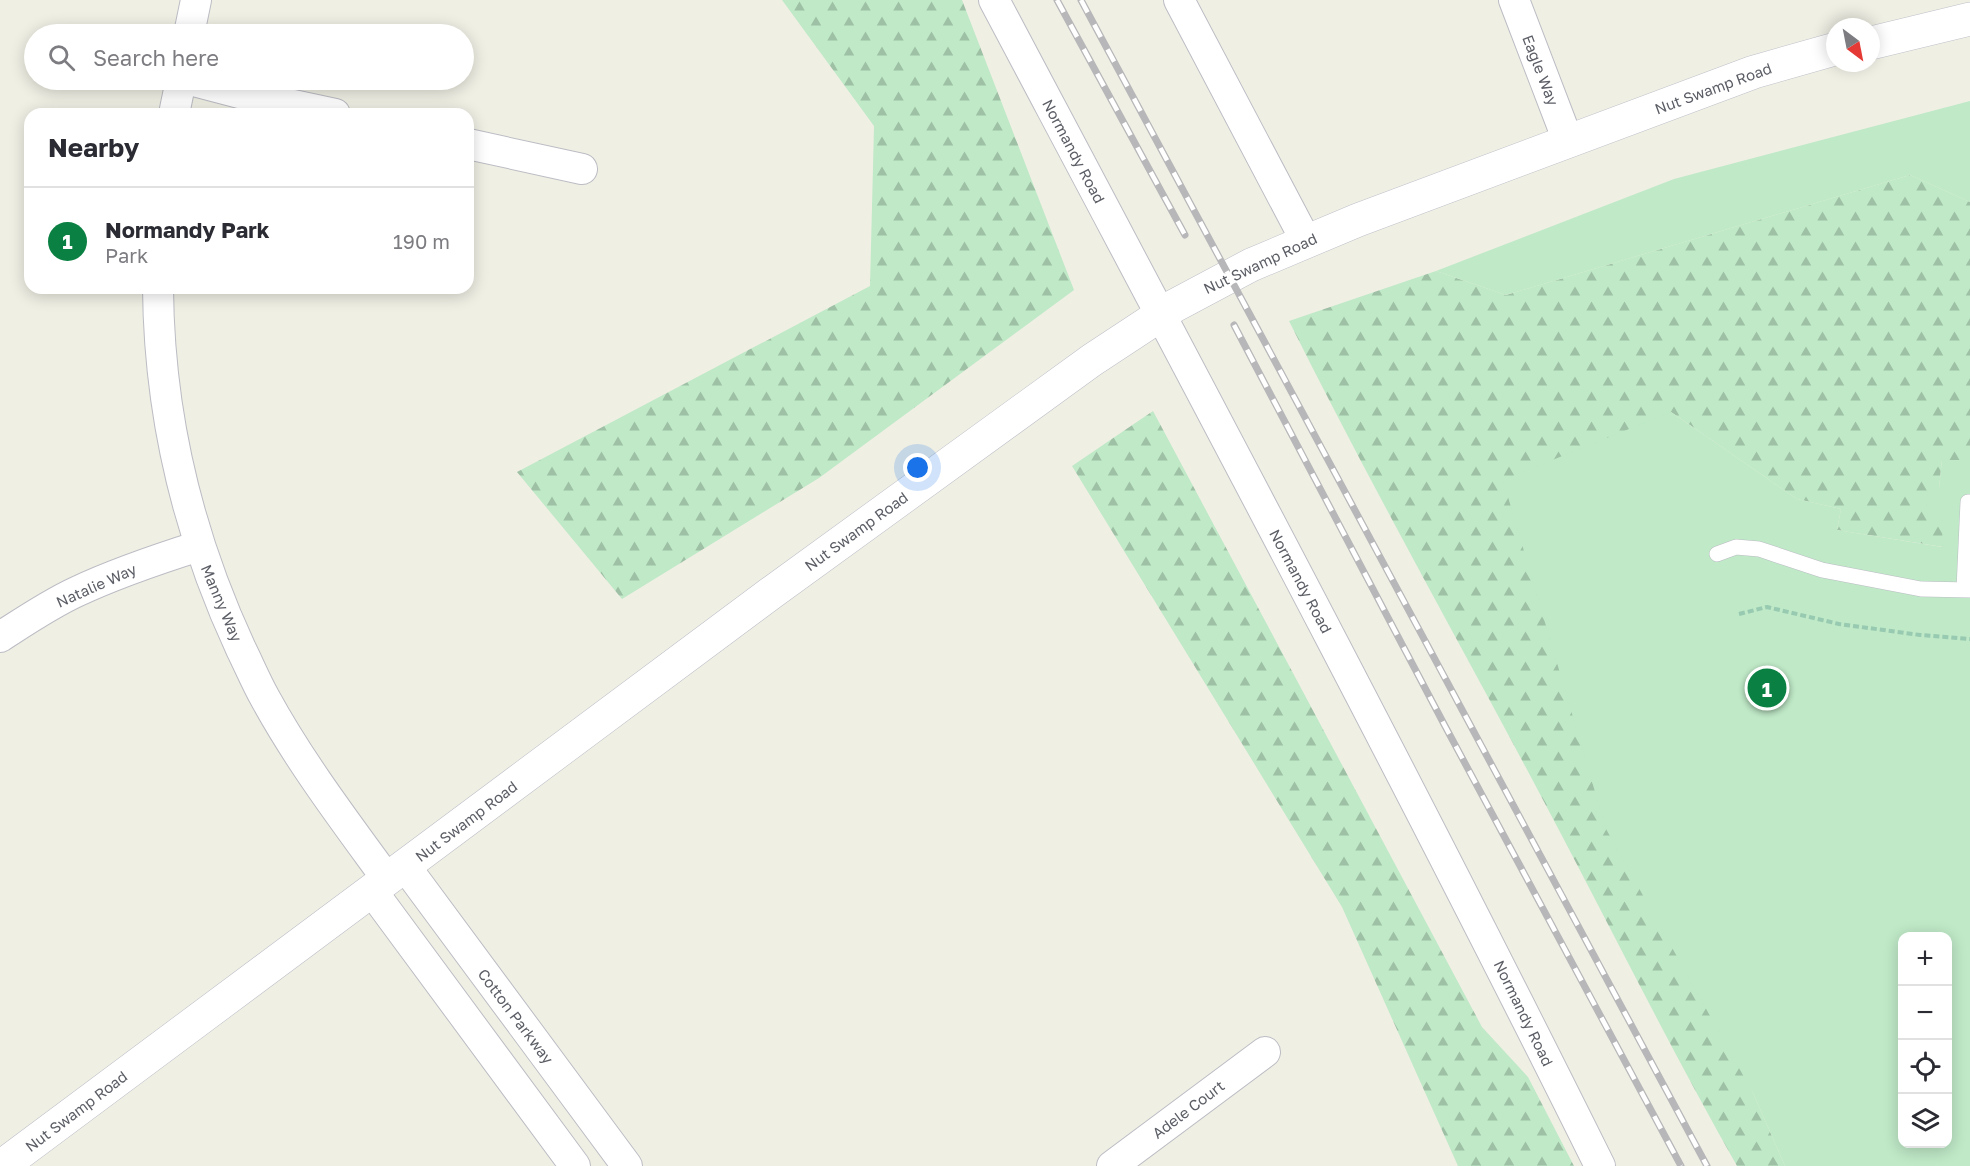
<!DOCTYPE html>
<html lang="en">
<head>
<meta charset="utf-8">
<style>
  body { margin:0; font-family:"Golos Text",sans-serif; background:#f7f7f7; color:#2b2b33 }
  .controls { position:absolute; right:18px; bottom:18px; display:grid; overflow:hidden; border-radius:12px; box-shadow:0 3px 15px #0003 }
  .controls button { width:54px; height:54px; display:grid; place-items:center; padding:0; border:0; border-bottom:2px solid #e1e1e2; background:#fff; color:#2b2b33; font:30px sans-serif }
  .compass { position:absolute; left:1826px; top:18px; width:54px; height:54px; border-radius:50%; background:#fff; box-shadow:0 3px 15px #0003; rotate:148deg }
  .you { position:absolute; left:918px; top:468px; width:21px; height:21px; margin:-15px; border:4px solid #fff; border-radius:50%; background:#1a73e8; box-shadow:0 0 0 9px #1a73e833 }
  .badge { display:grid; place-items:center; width:39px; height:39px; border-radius:50%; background:#0b8043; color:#fff; font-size:20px; font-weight:700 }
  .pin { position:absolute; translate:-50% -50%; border:3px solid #fff; box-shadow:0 2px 6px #0006 }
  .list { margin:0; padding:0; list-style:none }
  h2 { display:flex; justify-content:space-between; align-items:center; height:78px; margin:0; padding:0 24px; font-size:26px }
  h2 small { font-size:20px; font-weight:400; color:#7c7c81 }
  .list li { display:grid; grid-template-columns:39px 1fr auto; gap:18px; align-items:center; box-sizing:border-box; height:108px; padding:0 24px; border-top:2px solid #e1e1e2 }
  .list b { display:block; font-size:22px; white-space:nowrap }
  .list p { margin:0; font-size:20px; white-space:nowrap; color:#7c7c81 }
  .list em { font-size:20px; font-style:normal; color:#7c7c81 }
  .icon { flex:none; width:33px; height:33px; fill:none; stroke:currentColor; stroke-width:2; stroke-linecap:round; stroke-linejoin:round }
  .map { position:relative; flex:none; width:1970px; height:1166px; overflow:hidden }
  .search { position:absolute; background:#fff; box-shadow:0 3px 15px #0003; left:24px; top:24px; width:450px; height:66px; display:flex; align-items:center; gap:15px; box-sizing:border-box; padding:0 21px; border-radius:33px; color:#7c7c81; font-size:22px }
  .panel { position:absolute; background:#fff; box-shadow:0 3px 15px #0003; left:24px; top:108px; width:450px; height:186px; border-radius:18px }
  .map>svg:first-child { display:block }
  .forest { fill:url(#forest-firs) }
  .green { fill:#bfe9c7; fill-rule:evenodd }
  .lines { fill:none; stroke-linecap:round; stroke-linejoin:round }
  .lane-casing { stroke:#bcbdc4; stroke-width:16 }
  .street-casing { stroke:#bcbdc4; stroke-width:32 }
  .secondary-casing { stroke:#bec0c8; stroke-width:34 }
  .path { stroke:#97cab0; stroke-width:4; stroke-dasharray:6 3; stroke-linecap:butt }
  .lane { stroke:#fff; stroke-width:15 }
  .street { stroke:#fff; stroke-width:30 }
  .secondary { stroke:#fff; stroke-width:33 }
  .rail-casing { stroke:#b7b7b9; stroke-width:7 }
  .rail { stroke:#fff; stroke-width:4.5; stroke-dasharray:14; stroke-linecap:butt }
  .labels { text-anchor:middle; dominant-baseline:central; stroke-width:4.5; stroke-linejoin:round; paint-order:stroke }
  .street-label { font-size:15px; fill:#5c5e66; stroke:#fff }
</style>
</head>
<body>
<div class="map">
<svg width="1970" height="1166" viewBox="0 0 1970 1166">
  <defs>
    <pattern id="forest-firs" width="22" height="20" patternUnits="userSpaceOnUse" patternTransform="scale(1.5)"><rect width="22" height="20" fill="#bfe9c7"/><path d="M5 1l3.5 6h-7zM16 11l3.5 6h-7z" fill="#9ec0a5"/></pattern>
  </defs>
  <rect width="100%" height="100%" fill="#f0efe4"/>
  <g class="forest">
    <path d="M782 0H962L1074 290 819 478 622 599 517 472 870 286 874 126Z"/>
    <path d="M1910 175 1970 202V460H1942L1939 488H1928L1943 518V547L1837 530 1841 509 1797 499 1671 412 1742 1072 1754 1095 1785 1166H1737C1665 1039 1601 908 1532 779 1451 627 1366 476 1289 321L1436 271 1506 295Z"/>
    <path d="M1153 411 1482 1027 1528 1077 1574 1166H1458L1342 907 1072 466Z"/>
  </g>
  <g class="green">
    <path d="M1970 101V202L1910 175 1506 295 1436 271 1674 179Z"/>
    <path d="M1671 412 1797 499 1841 509 1837 530 1942 547 1943 518 1926 515 1928 488H1939L1942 460H1970V1166H1785L1754 1095 1606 829 1503 480ZM1902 936H1948V1144H1902Z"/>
  </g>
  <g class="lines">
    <defs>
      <g id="lane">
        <path d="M1717 554 1736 547 1759 549 1822 570 1921 589 1970 590"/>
        <path d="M1964 589 1968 502H1970"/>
      </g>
      <g id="street">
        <path d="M994 0C1199 387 1405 773 1600 1166"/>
        <path d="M1179 0 1306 241"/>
        <path d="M1514 0 1568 141"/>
        <path d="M189 34 196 0"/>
        <path d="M190 80 247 95 335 114"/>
        <path d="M174 114 181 80"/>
        <path d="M468 144 582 169"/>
        <path d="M158 288C159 414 188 535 241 649 249 665 256 682 265 698 300 762 344 820 387 879"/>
        <path d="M0 637C25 621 50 604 76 592 116 573 158 559 199 546"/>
        <path d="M405 866 627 1166"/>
        <path d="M372 891 575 1166"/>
        <path d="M1112 1166 1265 1052"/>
      </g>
      <g id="secondary">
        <path d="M1871 43 1970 19"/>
        <path d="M2 1166 771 593 1092 360 1174 306 1251 265 1358 220 1754 72 1835 49"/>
      </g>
    </defs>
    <use href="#lane" class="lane-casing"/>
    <use href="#street" class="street-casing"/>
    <use href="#secondary" class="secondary-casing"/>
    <path class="path" d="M1739 614 1767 607 1839 624 1920 635 1970 639"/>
    <use href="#lane" class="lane"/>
    <use href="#street" class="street"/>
    <use href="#secondary" class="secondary"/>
    <defs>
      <g id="rail">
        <path d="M1057 0 1185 235"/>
        <path d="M1081 0 1707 1166"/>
        <path d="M1234 325 1445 726 1681 1166"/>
      </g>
    </defs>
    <use href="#rail" class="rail-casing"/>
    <use href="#rail" class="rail"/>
  </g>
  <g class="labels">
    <g class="street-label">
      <text transform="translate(1541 70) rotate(69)">Eagle Way</text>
      <text transform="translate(1713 88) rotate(-20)">Nut Swamp Road</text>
      <text transform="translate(1074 151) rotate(62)">Normandy Road</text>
      <text transform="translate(1260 263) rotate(-25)">Nut Swamp Road</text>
      <text transform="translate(856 531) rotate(-36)">Nut Swamp Road</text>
      <text transform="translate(1301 581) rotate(62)">Normandy Road</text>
      <text transform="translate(96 585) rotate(-24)">Natalie Way</text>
      <text transform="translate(222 603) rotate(67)">Manny Way</text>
      <text transform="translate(466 821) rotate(-37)">Nut Swamp Road</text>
      <text transform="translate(1524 1013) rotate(64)">Normandy Road</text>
      <text transform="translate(516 1016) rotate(53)">Cotton Parkway</text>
      <text transform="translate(1188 1109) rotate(-37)">Adele Court</text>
      <text transform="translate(76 1111) rotate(-37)">Nut Swamp Road</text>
    </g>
  </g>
</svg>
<div class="controls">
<button>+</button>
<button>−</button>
<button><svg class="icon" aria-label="locate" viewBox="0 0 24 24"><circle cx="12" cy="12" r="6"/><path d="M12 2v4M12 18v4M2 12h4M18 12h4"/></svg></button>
<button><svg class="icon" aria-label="layers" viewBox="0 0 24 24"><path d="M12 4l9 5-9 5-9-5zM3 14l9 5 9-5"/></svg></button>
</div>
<svg class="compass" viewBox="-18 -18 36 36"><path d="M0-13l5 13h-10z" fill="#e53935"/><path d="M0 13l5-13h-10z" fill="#7c7c81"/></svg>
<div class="you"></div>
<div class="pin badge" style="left:1767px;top:688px">1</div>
<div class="search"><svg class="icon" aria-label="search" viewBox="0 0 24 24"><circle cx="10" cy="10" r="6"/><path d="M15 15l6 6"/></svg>Search here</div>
<section class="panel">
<h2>Nearby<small></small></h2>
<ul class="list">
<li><span class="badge">1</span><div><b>Normandy Park</b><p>Park</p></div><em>190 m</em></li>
</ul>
</section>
</div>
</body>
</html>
